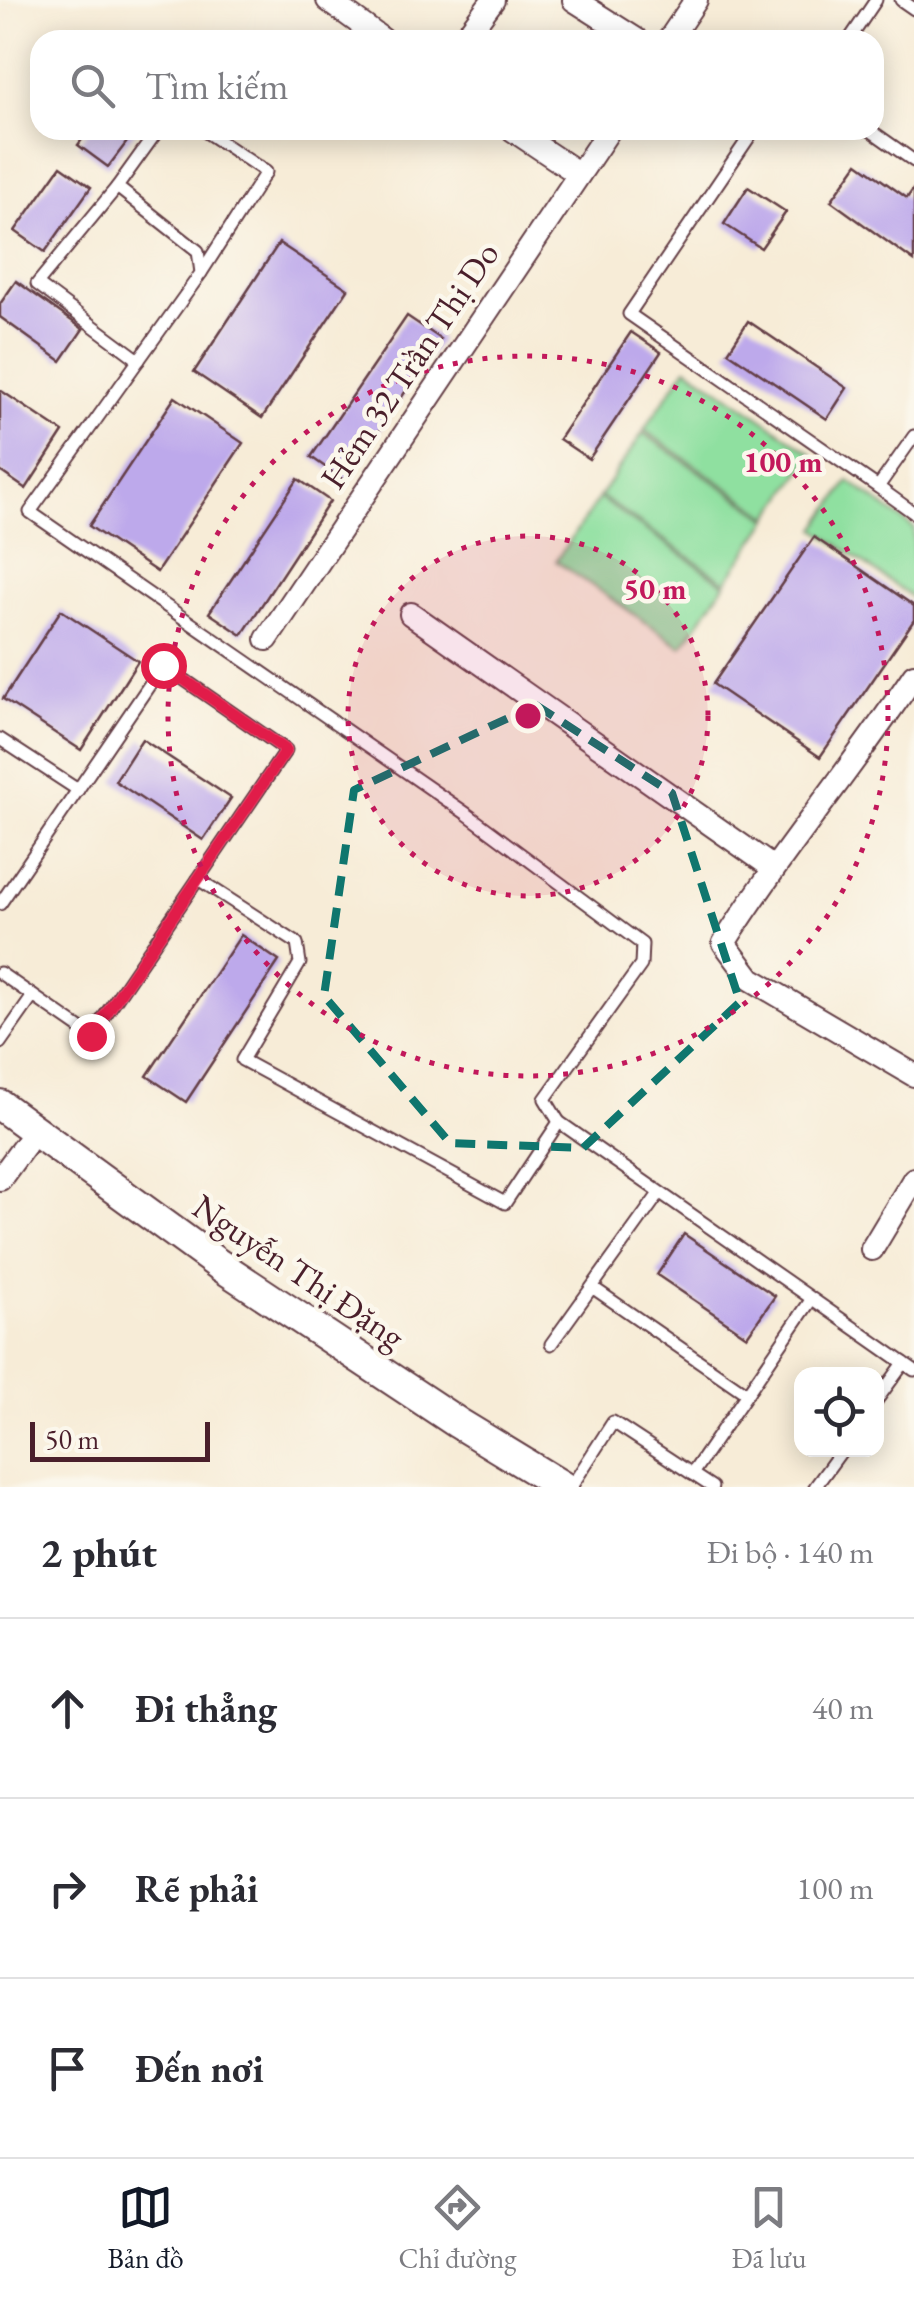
<!DOCTYPE html>
<html lang="vi">
<head>
<meta charset="utf-8">
<style>
  body { margin:0; font-family:"EB Garamond",serif; background:#f2f2f3; color:#2b2b33 }
  .controls { position:absolute; right:30px; bottom:30px; display:grid; overflow:hidden; border-radius:20px; box-shadow:0 5px 25px #0003 }
  .controls button { width:90px; height:90px; display:grid; place-items:center; padding:0; border:0; border-bottom:2px solid #e1e1e2; background:#fff; color:#2b2b33; font:50px sans-serif }
  .scale { position:absolute; left:30px; bottom:25px; width:180px; box-sizing:border-box; padding-left:10px; border:5px solid #4a1f2b; border-top:0; font-size:28px; line-height:35px; white-space:nowrap; color:#4a1f2b; -webkit-text-stroke:8px #fbf7ec; paint-order:stroke }
  .stop { position:absolute; width:30px; height:30px; margin:-22px; border:8px solid #e11d48; border-radius:50%; background:#fff }
  .stop.end { background:#e11d48; border-color:#fff; box-shadow:0 2px 10px #0008 }
  .list { margin:0; padding:0; list-style:none }
  h2 { display:flex; justify-content:space-between; align-items:center; height:130px; margin:0; padding:0 40px; font-size:42px }
  h2 small { font-size:32px; font-weight:400; color:#7c7c81 }
  .list li { display:grid; grid-template-columns:65px 1fr auto; gap:30px; align-items:center; box-sizing:border-box; height:180px; padding:0 40px; border-top:2px solid #e1e1e2 }
  .list b { display:block; font-size:38px; white-space:nowrap }
  .list em { font-size:32px; font-style:normal; color:#7c7c81 }
  .icon { flex:none; width:55px; height:55px; fill:none; stroke:currentColor; stroke-width:2; stroke-linecap:round; stroke-linejoin:round }
  .map { position:relative; flex:none; width:914px; height:1487px; overflow:hidden }
  .search { position:absolute; background:#fff; box-shadow:0 5px 25px #0003; left:30px; right:30px; top:30px; height:110px; display:flex; align-items:center; gap:25px; box-sizing:border-box; padding:0 35px; border-radius:30px; color:#7c7c81; font-size:38px }
  .sheet { height:670px; background:#fff }
  nav { display:flex; justify-content:space-around; align-items:center; box-sizing:border-box; height:140px; border-top:2px solid #e1e1e2; background:#fff; font-size:28px; color:#7c7c81 }
  nav a { display:grid; justify-items:center; gap:5px }
  nav .on { color:#111827 }
  .map>svg:first-child { display:block }
  .green { fill:#8fe0a0; stroke:#6c8066; stroke-width:2.5 }
  .building { fill:#bda9eb }
  .lines { fill:none; stroke-linecap:round; stroke-linejoin:round }
  .service-casing { stroke:#643e45; stroke-width:15 }
  .minor-casing { stroke:#643e45; stroke-width:26 }
  .tertiary-casing { stroke:#643e45; stroke-width:34 }
  .service { stroke:#fff; stroke-width:11 }
  .minor { stroke:#fff; stroke-width:22 }
  .tertiary { stroke:#fff; stroke-width:30 }
  .route { stroke:#e11d48; stroke-width:12 }
  .marked { fill:none; stroke:#0f766e; stroke-width:8; stroke-dasharray:20 12; stroke-linejoin:round }
  .ring { fill:none; stroke:#c2185b; stroke-width:5; stroke-dasharray:5 10 }
  .labels { text-anchor:middle; dominant-baseline:central; stroke-width:9; stroke-linejoin:round; paint-order:stroke }
  .street-label { font-size:35px; fill:#4a1f2b; stroke:#fbf7ec }
  .centre { fill:#c2185b; stroke:#fbf7ec; stroke-width:5 }
  .ring-label { font-size:30px; text-anchor:middle; font-weight:bold; fill:#c2185b; stroke:#fbf7ec; stroke-width:9; stroke-linejoin:round; paint-order:stroke }
</style>
</head>
<body>
<div class="map">
<svg width="914" height="1487" viewBox="0 0 914 1487">
  <rect width="100%" height="100%" fill="#fbf7ec"/>
  <filter id="ink" filterUnits="userSpaceOnUse"><feTurbulence type="fractalNoise" baseFrequency=".01" numOctaves="2"/><feDisplacementMap in="SourceGraphic" scale="20" xChannelSelector="R" yChannelSelector="G"/><feConvolveMatrix kernelMatrix="1 2 1 2 8 2 1 2 1" color-interpolation-filters="sRGB"/></filter>
  <filter id="wash" filterUnits="userSpaceOnUse"><feTurbulence type="fractalNoise" baseFrequency=".0048" numOctaves="4" result="noise"/><feDisplacementMap in="SourceGraphic" scale="40" xChannelSelector="R" yChannelSelector="G"/><feGaussianBlur stdDeviation="2.25" result="paint"/><feColorMatrix in="noise" values="0 0 0 0 0 0 0 0 0 0 0 0 0 0 0 0 0 1.4 0 .05"/><feComposite in="paint" operator="in"/></filter>
  <g filter="url(#wash)">
    <rect width="100%" height="100%" fill="#f7ecd7"/>
    <g class="green">
      <path d="M687 367 813 454 770 517 644 430Z"/>
      <path d="M643 433 769 519 726 582 600 496Z"/>
      <path d="M849 481 914 528V599L816 529Z"/>
      <path d="M599 498 725 584 682 647 556 561Z"/>
    </g>
    <g id="blocks">
      <g class="building">
        <path d="M89 130H136L108 167 78 145Z"/>
        <path d="M858 163 907 198 914 188V261L831 201Z"/>
        <path d="M61 166 91 187 45 252 15 231Z"/>
        <path d="M748 187 786 212 761 248 724 224Z"/>
        <path d="M279 243 348 289 262 418 194 372Z"/>
        <path d="M16 281 83 329 61 361 0 317V304Z"/>
        <path d="M407 316 441 339 345 481 311 457Z"/>
        <path d="M748 321 847 388 827 419 728 352Z"/>
        <path d="M631 332 661 352 589 459 559 439Z"/>
        <path d="M0 390 63 432 26 489 0 471Z"/>
        <path d="M175 397 243 443 157 572 89 526Z"/>
        <path d="M298 479 330 501 242 635 209 613Z"/>
        <path d="M814 537 914 606V620L820 757 713 684Z"/>
        <path d="M61 610 138 661 81 750 3 699Z"/>
        <path d="M142 739 231 798 203 840 115 781Z"/>
        <path d="M241 935 279 961 186 1102 147 1076Z"/>
        <path d="M684 1234 775 1296 747 1336 657 1275Z"/>
      </g>
    </g>
  </g>
  <g filter="url(#ink)">
    <use href="#blocks" fill-opacity="0" stroke="#643e45" stroke-width="2.5"/>
    <g class="lines">
      <defs>
        <g id="service">
          <path d="M901 0 914 9"/>
          <path d="M849 40 876 0"/>
          <path d="M158 130 117 187 198 251 201 273 30 512 467 814 642 944 641 965 545 1099 559 1122"/>
          <path d="M754 130 629 314 878 487"/>
          <path d="M870 130 914 161"/>
          <path d="M117 187 37 284 139 360"/>
          <path d="M201 273 266 172 203 130"/>
          <path d="M914 436 878 487 914 513"/>
          <path d="M0 739 78 790"/>
          <path d="M198 879 297 943 300 963 242 1060 505 1203 559 1122 914 1370"/>
          <path d="M0 904 163 665 286 750 91 1036 0 973"/>
          <path d="M0 1043 33 996"/>
          <path d="M592 1287 747 1394"/>
          <path d="M551 1344 658 1195"/>
          <path d="M876 1401 904 1363"/>
          <path d="M692 1474 811 1300"/>
          <path d="M571 1487 613 1422 712 1487"/>
          <path d="M815 1487 842 1450"/>
        </g>
        <g id="minor">
          <path d="M328 0 383 40"/>
          <path d="M574 0 637 40"/>
          <path d="M463 40 493 0"/>
          <path d="M669 40 696 0"/>
          <path d="M513 130 579 174"/>
          <path d="M411 614 772 867"/>
          <path d="M267 639 609 130"/>
          <path d="M914 675C853 767 783 850 724 943L751 979 914 1075"/>
          <path d="M0 1179 36 1130"/>
          <path d="M872 1249 914 1179"/>
        </g>
        <path id="tertiary" d="M0 1105 218 1264 458 1423 563 1487"/>
      </defs>
      <use href="#service" class="service-casing"/>
      <use href="#minor" class="minor-casing"/>
      <use href="#tertiary" class="tertiary-casing"/>
      <use href="#service" class="service"/>
      <use href="#minor" class="minor"/>
      <use href="#tertiary" class="tertiary"/>
    </g>
  </g>
  <g class="lines" filter="url(#ink)">
    <path class="route" d="M91 1036 286 750 163 665"/>
  </g>
  <path class="marked" d="M536 705 672 793 740 1002 583 1148 450 1143 324 996 354 790Z"/>
  <circle cx="528" cy="716" r="180" fill="#c2185b" fill-opacity=".12"/>
  <g class="ring">
    <circle cx="528" cy="716" r="180"/>
    <circle cx="528" cy="716" r="360"/>
  </g>
  <g class="labels">
    <g class="street-label">
      <text transform="translate(409 365) rotate(-56)">Hẻm 32 Trần Thị Do</text>
      <text transform="translate(299 1271) rotate(34)">Nguyễn Thị Đặng</text>
    </g>
  </g>
  <circle cx="528" cy="716" r="15" class="centre"/>
  <g class="ring-label">
    <text x="783" y="472">100 m</text>
    <text x="655" y="599">50 m</text>
  </g>
</svg>
<div class="controls">
<button><svg class="icon" aria-label="locate" viewBox="0 0 24 24"><circle cx="12" cy="12" r="6"/><path d="M12 2v4M12 18v4M2 12h4M18 12h4"/></svg></button>
</div>
<div class="scale">50 m</div>
<div class="stop" style="left:163px;top:665px"></div>
<div class="stop end" style="left:91px;top:1036px"></div>
<div class="search"><svg class="icon" aria-label="search" viewBox="0 0 24 24"><circle cx="10" cy="10" r="6"/><path d="M15 15l6 6"/></svg>Tìm kiếm</div>
</div>
<section class="sheet">
<h2>2 phút<small>Đi bộ · 140 m</small></h2>
<ul class="list">
<li><svg class="icon" aria-label="ahead" viewBox="0 0 24 24"><path d="M12 20V5M6 11l6-6 6 6"/></svg><div><b>Đi thẳng</b></div><em>40 m</em></li>
<li><svg class="icon" aria-label="right" viewBox="0 0 24 24"><path d="M7 20v-9h11M14 6l5 5-5 5"/></svg><div><b>Rẽ phải</b></div><em>100 m</em></li>
<li><svg class="icon" aria-label="arrive" viewBox="0 0 24 24"><path d="M6 21V4h12l-3 4 3 4H6"/></svg><div><b>Đến nơi</b></div></li>
</ul>
</section>
<nav>
<a class="on"><svg class="icon" aria-label="map" viewBox="0 0 24 24"><path d="M3 6l6-2 6 2 6-2v14l-6 2-6-2-6 2zM9 4v14M15 6v14"/></svg>Bản đồ</a>
<a><svg class="icon" aria-label="directions" viewBox="0 0 24 24"><path d="M12 3l9 9-9 9-9-9zM9 14v-3h6M13 9l2 2-2 2"/></svg>Chỉ đường</a>
<a><svg class="icon" aria-label="saved" viewBox="0 0 24 24"><path d="M7 4h10v16l-5-4-5 4z"/></svg>Đã lưu</a>
</nav>
</body>
</html>
